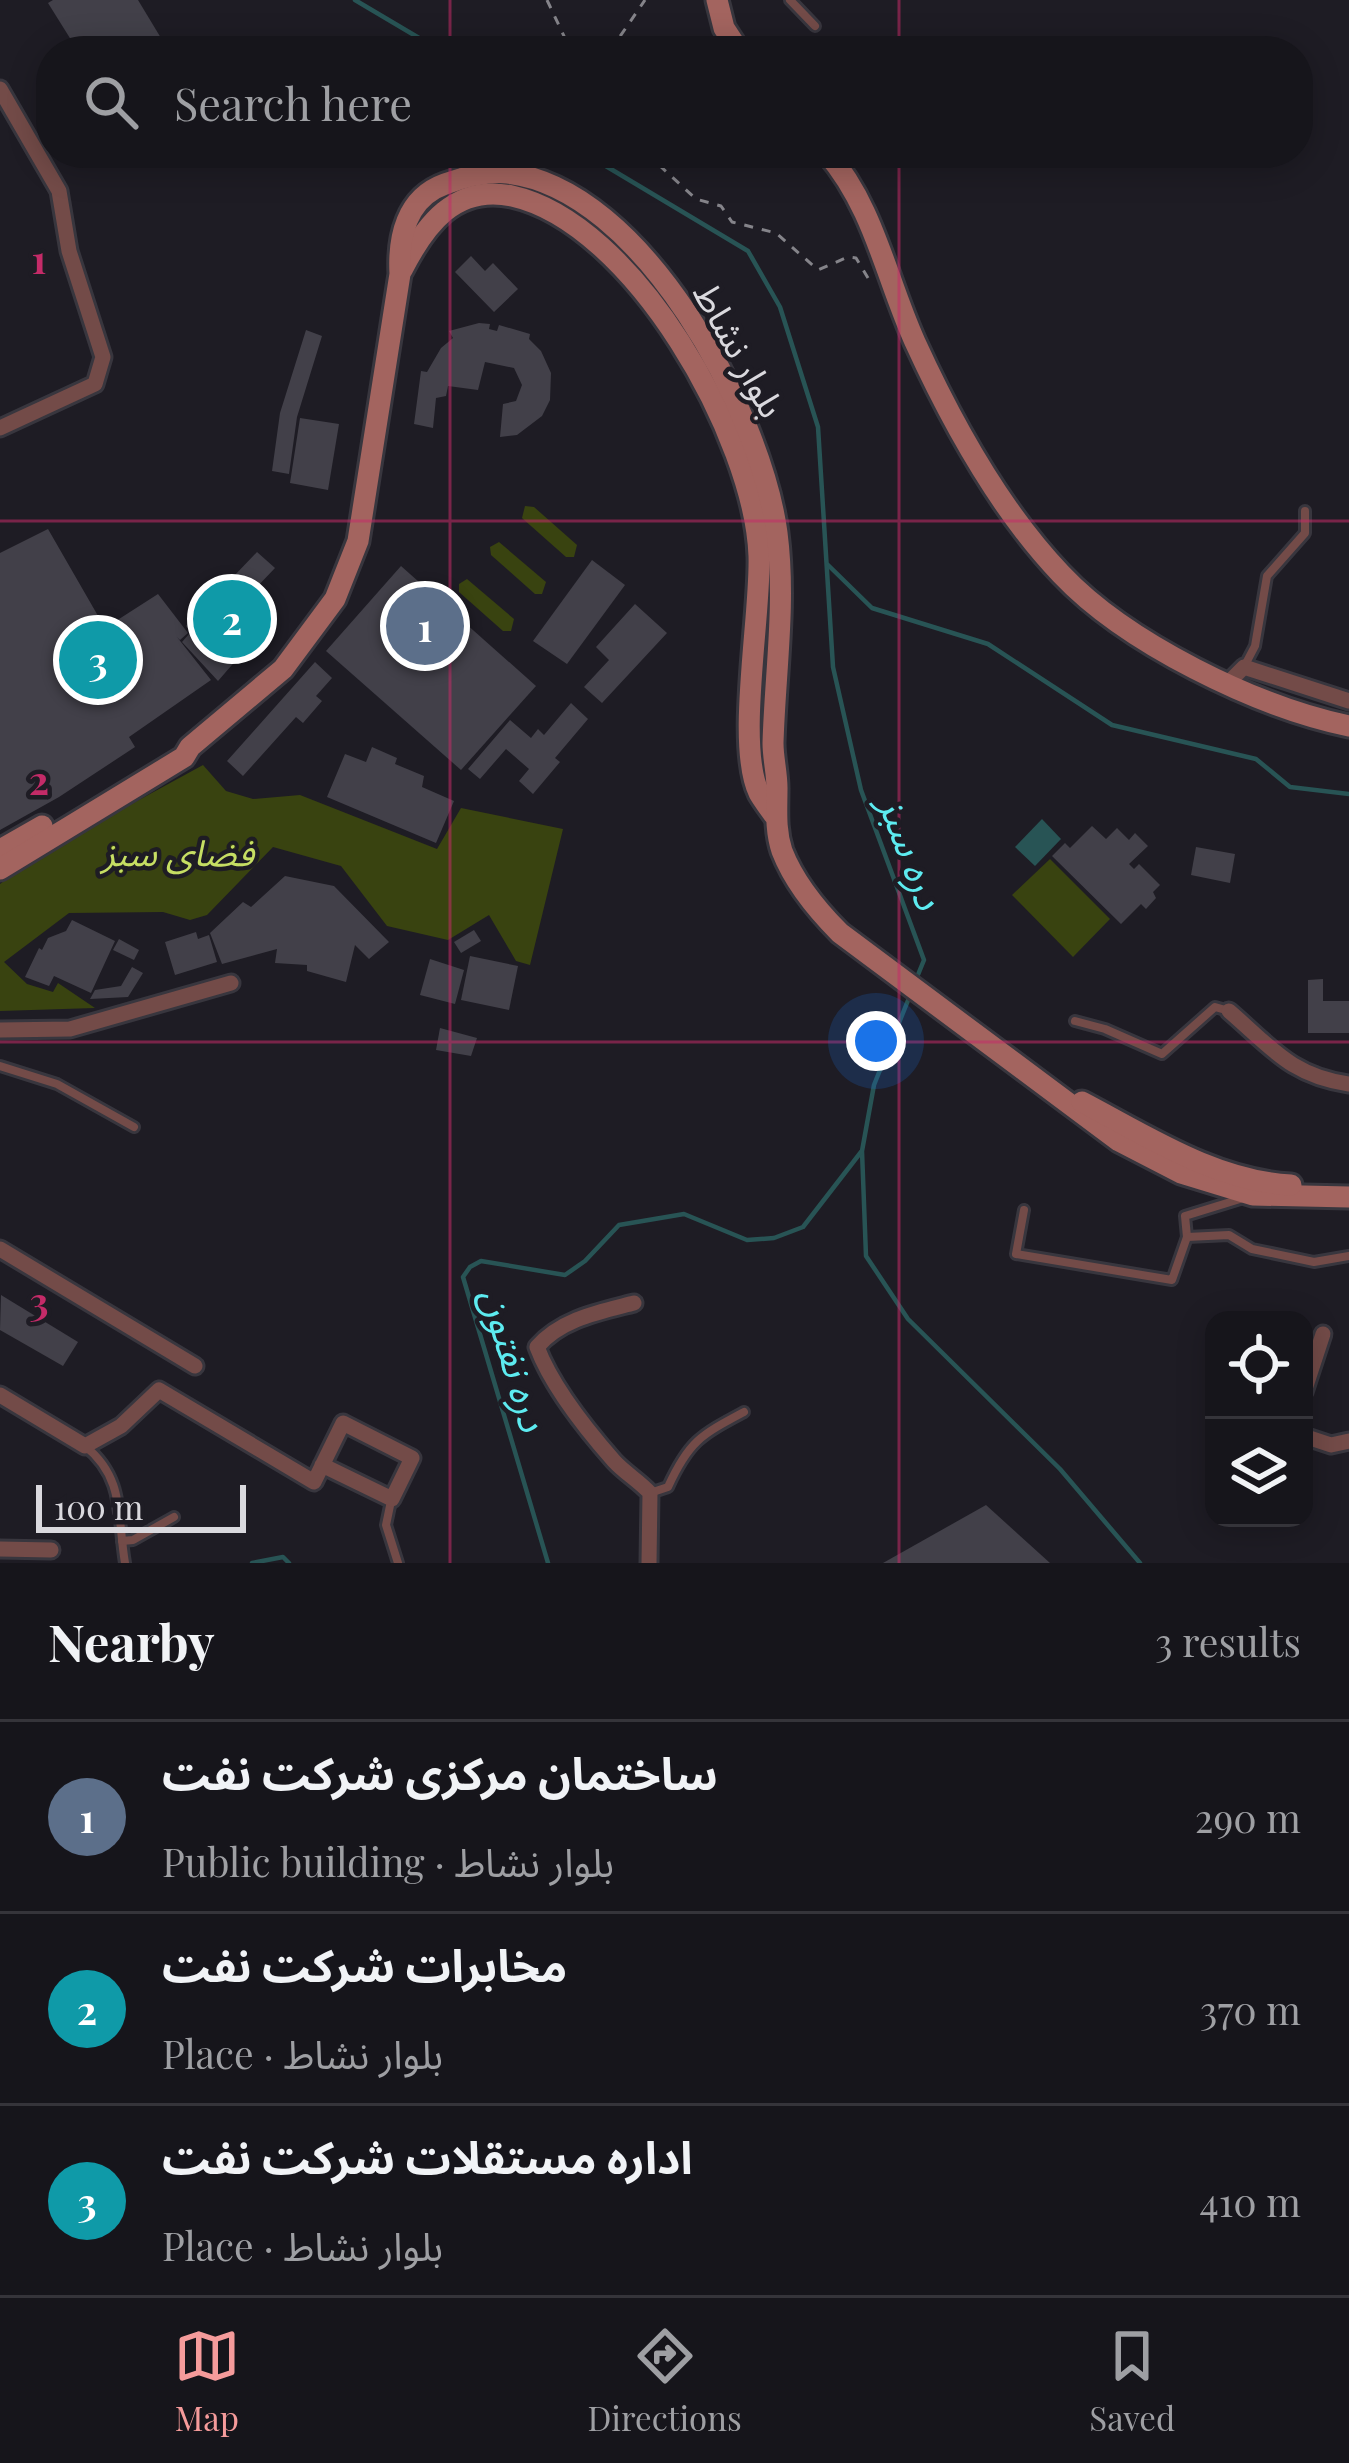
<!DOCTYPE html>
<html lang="en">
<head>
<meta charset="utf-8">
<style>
  body { margin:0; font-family:"Playfair Display","Noto Sans Arabic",serif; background:#232228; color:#f1f3f6 }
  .controls { position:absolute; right:36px; bottom:36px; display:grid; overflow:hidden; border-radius:24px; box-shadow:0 6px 30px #0003 }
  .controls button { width:108px; height:108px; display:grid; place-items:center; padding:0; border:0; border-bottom:3px solid #35343a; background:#16151b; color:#f1f3f6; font:60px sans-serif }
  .scale { position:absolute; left:36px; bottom:30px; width:210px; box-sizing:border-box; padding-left:12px; border:6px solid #dad9de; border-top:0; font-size:33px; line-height:42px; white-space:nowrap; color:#dad9de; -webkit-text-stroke:9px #1e1c24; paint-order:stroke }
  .you { position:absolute; left:876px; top:1041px; width:42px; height:42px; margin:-30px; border:9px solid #fff; border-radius:50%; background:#1a73e8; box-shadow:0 0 0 18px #1a73e833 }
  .badge { display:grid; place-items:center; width:78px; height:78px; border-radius:50%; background:#f59b9b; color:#fff; font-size:39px; font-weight:700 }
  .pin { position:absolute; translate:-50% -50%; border:6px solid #fff; box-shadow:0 3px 12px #0006 }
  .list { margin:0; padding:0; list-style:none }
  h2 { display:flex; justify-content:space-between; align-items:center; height:156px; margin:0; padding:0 48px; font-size:51px }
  h2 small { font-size:39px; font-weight:400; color:#9e9fa3 }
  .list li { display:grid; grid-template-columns:78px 1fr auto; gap:36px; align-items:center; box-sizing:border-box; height:192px; padding:0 48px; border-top:3px solid #35343a }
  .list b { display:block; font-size:45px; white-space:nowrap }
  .list p { margin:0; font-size:39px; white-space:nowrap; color:#9e9fa3 }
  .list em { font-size:39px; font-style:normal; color:#9e9fa3 }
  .icon { flex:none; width:66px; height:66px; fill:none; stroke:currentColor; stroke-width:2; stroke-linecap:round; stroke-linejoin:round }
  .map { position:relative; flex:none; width:1349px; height:1563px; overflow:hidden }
  .search { position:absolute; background:#16151b; box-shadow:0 6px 30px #0003; left:36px; right:36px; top:36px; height:132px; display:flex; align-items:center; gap:30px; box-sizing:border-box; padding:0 42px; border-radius:48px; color:#9e9fa3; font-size:45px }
  .sheet { height:732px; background:#16151b }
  nav { display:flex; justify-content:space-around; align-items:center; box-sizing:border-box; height:168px; border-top:3px solid #35343a; background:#16151b; font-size:33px; color:#9e9fa3 }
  nav a { display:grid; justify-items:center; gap:6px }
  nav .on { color:#f59b9b }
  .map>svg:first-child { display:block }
  .green { fill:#394310 }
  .water { fill:#285455 }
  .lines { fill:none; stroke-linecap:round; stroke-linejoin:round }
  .stream { stroke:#285455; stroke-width:4.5 }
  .building { fill:#424049 }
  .lane-casing { stroke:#38363e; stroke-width:14 }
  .street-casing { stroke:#38363e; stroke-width:21 }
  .secondary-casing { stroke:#38363e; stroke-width:27 }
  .path { stroke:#85848a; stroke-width:3; stroke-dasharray:9 9; stroke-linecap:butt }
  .lane { stroke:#734b48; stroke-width:8 }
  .street { stroke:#734b48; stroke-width:15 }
  .secondary { stroke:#a3645f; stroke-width:21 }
  .grid { fill:none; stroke:#c42b68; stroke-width:3; stroke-opacity:0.55 }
  .labels { text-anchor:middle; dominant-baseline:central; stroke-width:9; stroke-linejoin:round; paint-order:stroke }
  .street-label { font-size:36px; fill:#dad9de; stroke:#1e1c24 }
  .park-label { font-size:36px; font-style:italic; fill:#c6de63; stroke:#1e1c24 }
  .water-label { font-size:39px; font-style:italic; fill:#5debf0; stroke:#1e1c24 }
  .grid-label { font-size:39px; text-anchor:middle; font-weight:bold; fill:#c42b68; stroke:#1e1c24; stroke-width:9; stroke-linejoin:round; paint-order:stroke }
</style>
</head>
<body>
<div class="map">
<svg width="1349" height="1563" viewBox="0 0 1349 1563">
  <rect width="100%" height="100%" fill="#1e1c24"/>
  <g class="green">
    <path d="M525 506 534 507 577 545 574 557H566L522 518Z"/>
    <path d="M499 542 546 582 542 594H535L491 555 490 547Z"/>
    <path d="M467 579 514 619 511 631H503L459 592V584Z"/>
    <path d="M203 765 226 791 253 799 300 795 437 849 461 808 563 829 530 965 516 961 489 915 448 940 387 926 341 866 273 847 207 915 190 920 163 912 69 913 4 962 27 984 53 992 58 983 95 1008 0 1011V884L40 854Z"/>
    <path d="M1050 859 1110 919 1073 957 1012 895Z"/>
  </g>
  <path class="water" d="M1042 819 1061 839 1035 866 1015 847Z"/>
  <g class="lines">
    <g class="stream">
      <path d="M355 0 441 51"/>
      <path d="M584 153 748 251 780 307 818 427 833 667 861 790 924 960 915 982"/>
      <path d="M828 565 872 608 988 644 1112 725 1256 759 1290 787 1349 794"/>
      <path d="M911 993 874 1085 862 1151 866 1256 908 1319 1060 1469 1140 1563"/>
      <path d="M252 1563 283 1557 289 1563"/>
      <path d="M548 1563 463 1277 470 1267 481 1261 565 1275 585 1261 619 1225 684 1214 747 1240 774 1238 803 1227 861 1152"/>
    </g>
  </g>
  <g class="building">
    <path d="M53 0H138L167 48 162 51H78L48 3Z"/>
    <path d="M471 256 485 271 493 263 518 289 494 312 455 272Z"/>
    <path d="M479 323 490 324 489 329 497 331 499 325 530 334 529 339 541 351 551 373 550 400 542 416 517 435 500 437 503 404 516 401 522 385 514 368 485 362 478 390 448 386 446 396 436 398 433 428 414 424 421 371 427 372 441 348 453 338 449 331Z"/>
    <path d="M306 330 322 336 297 417 289 474 272 471 280 413Z"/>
    <path d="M300 418 339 424 328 490 290 483Z"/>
    <path d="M48 529 105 628 158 594 188 633 180 640 177 637 211 680 129 737 135 747 59 797 0 830V553Z"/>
    <path d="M257 552 275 568 253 591 277 613 218 681 182 642 196 626 191 631 186 626Z"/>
    <path d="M592 560 625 585 567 664 533 641Z"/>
    <path d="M401 566 536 686 461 770 326 651Z"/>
    <path d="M635 604 667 633 602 703 584 687 609 660 596 647Z"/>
    <path d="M315 662 332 678 316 696 322 701 303 723 296 717 243 776 227 761Z"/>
    <path d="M571 703 588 719 555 758 560 762 533 794 519 781 529 769 506 749 480 779 468 769 510 720 531 738 538 729 544 735Z"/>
    <path d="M372 747 397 758 395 764 424 776 422 787 454 801 436 843 327 797 345 754 366 762Z"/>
    <path d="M1092 826 1106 839 1117 828 1129 840 1135 833 1148 846 1129 864 1134 869 1139 864 1160 885 1153 892 1156 898 1146 909 1141 904 1121 924 1052 856 1065 843 1070 848Z"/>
    <path d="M1196 847 1235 854 1230 883 1191 875Z"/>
    <path d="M285 876 334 886 389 942 369 959 355 945 346 982 307 971V965L275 963 277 949 222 964 210 933 243 902 251 907Z"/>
    <path d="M72 920 115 941 91 993 54 976 49 986 25 977 39 948 42 950 48 938 66 931Z"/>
    <path d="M474 930 481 941 461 953 454 942Z"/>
    <path d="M196 932 198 939 209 935 217 962 175 975 165 942Z"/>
    <path d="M119 939 139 950 134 960 113 950Z"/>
    <path d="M470 956 518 966 509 1010 461 1000Z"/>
    <path d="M430 959 464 970 455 1004 420 995Z"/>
    <path d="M132 967 143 973 128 997 90 999 95 990 121 986Z"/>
    <path d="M1323 979V1001H1349V1033H1308V980Z"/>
    <path d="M440 1028 477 1038 471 1056 436 1050Z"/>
    <path d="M1 1295 78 1342 63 1366 0 1330Z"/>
    <path d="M986 1505 1050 1563H883Z"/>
  </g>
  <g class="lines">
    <defs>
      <g id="lane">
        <path d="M790 0 815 26"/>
        <path d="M454 153 467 174"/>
        <path d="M1245 665 1255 646 1267 576 1305 533V511"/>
        <path d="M1075 1021 1105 1029 1162 1054 1215 1007 1229 1011"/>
        <path d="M0 1066 57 1084 134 1127"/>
        <path d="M1024 1210 1016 1254 1172 1280 1187 1237 1185 1216 1240 1199"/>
        <path d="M1187 1237 1229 1235 1252 1249 1314 1262 1349 1256"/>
        <path d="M85 1446C125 1478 117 1516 125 1563"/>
        <path d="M650 1493 668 1487C689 1441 701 1435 744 1412"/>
        <path d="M391 1501 386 1525 398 1563"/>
        <path d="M122 1541 133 1540 174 1517"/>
      </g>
      <g id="street">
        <path d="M0 89 59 191 69 251 103 357 95 384 0 428"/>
        <path d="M1227 684 1244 667 1349 701"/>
        <path d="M1229 1011C1271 1047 1291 1076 1349 1084"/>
        <path d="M0 1030 70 1029 231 983"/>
        <path d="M0 1249 195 1366"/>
        <path d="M634 1303C599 1312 561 1319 537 1347 552 1387 585 1428 614 1461 625 1473 639 1481 650 1493L649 1563"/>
        <path d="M1304 1392 1323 1334"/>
        <path d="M0 1395 85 1446 121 1426 159 1390 314 1482 343 1423 412 1458 392 1499 322 1465"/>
        <path d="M1304 1436 1331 1445 1349 1441"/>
        <path d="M0 1549 51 1550"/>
      </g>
      <g id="secondary">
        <path d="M717 0 724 28 739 51"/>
        <path d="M827 153C874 207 886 278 915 342 952 423 999 509 1061 574 1126 643 1257 707 1349 726"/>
        <path d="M402 270C425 225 455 184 512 196 634 223 755 438 759 556 761 615 736 745 759 793 763 800 769 808 774 815"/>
        <path d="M0 850 42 826"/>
        <path d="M0 869 184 757 190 747 283 669 335 599 358 541 400 274C398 238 406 198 445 184 464 177 486 171 507 173 643 188 761 413 777 533 786 603 775 674 773 743 773 758 777 773 777 788 777 810 775 830 782 851 794 882 817 910 840 933L1119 1141 1181 1173 1253 1195 1349 1197"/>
        <path d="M1082 1102C1147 1136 1215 1181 1291 1185"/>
      </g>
    </defs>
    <use href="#lane" class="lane-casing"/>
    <use href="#street" class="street-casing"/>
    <use href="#secondary" class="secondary-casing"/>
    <g class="path">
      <path d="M547 0 571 51"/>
      <path d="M610 51 645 0"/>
      <path d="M646 153 696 199 721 206 732 222 776 233 818 270 848 257 856 258 868 278"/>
    </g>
    <use href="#lane" class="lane"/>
    <use href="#street" class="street"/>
    <use href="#secondary" class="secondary"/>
  </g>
  <path class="grid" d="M450 0V51M899 0V51M450 153V1563M899 153V1563M0 521H1349M0 1042H1349"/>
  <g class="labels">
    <g class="street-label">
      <text transform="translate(741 349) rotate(61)">بلوار نشاط</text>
    </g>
    <g class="park-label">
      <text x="178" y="851">فضای سبز</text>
    </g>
    <g class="water-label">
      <text transform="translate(913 852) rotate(70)">دره سبز</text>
      <text transform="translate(516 1359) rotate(74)">دره نفتون</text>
    </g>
  </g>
  <g class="grid-label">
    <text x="39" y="274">1</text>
    <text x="39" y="795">2</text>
    <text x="39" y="1316">3</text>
  </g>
</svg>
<div class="controls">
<button><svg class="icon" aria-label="locate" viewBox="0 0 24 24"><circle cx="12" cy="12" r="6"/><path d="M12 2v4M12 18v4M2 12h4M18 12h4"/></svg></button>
<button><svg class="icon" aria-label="layers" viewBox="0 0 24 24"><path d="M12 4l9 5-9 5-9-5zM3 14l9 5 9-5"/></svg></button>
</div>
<div class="scale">100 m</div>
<div class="you"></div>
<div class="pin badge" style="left:425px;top:626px;background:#5c6f8a">1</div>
<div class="pin badge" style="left:232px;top:619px;background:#0f9aa8">2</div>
<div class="pin badge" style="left:98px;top:660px;background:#0f9aa8">3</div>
<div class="search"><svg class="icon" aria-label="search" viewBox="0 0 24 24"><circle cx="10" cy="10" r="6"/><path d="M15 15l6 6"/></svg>Search here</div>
</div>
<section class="sheet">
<h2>Nearby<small>3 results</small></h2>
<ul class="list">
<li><span class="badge" style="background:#5c6f8a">1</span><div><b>ساختمان مرکزی شرکت نفت</b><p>Public building · بلوار نشاط</p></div><em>290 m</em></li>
<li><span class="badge" style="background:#0f9aa8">2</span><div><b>مخابرات شرکت نفت</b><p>Place · بلوار نشاط</p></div><em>370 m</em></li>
<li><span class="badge" style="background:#0f9aa8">3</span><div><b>اداره مستقلات شرکت نفت</b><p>Place · بلوار نشاط</p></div><em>410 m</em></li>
</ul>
</section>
<nav>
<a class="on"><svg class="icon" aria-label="map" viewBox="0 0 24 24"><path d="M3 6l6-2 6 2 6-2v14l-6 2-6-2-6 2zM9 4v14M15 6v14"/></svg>Map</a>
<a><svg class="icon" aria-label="directions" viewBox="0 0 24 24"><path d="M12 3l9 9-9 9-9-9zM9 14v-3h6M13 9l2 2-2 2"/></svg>Directions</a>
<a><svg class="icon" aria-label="saved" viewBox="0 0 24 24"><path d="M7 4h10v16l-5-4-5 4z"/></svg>Saved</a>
</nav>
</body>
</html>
